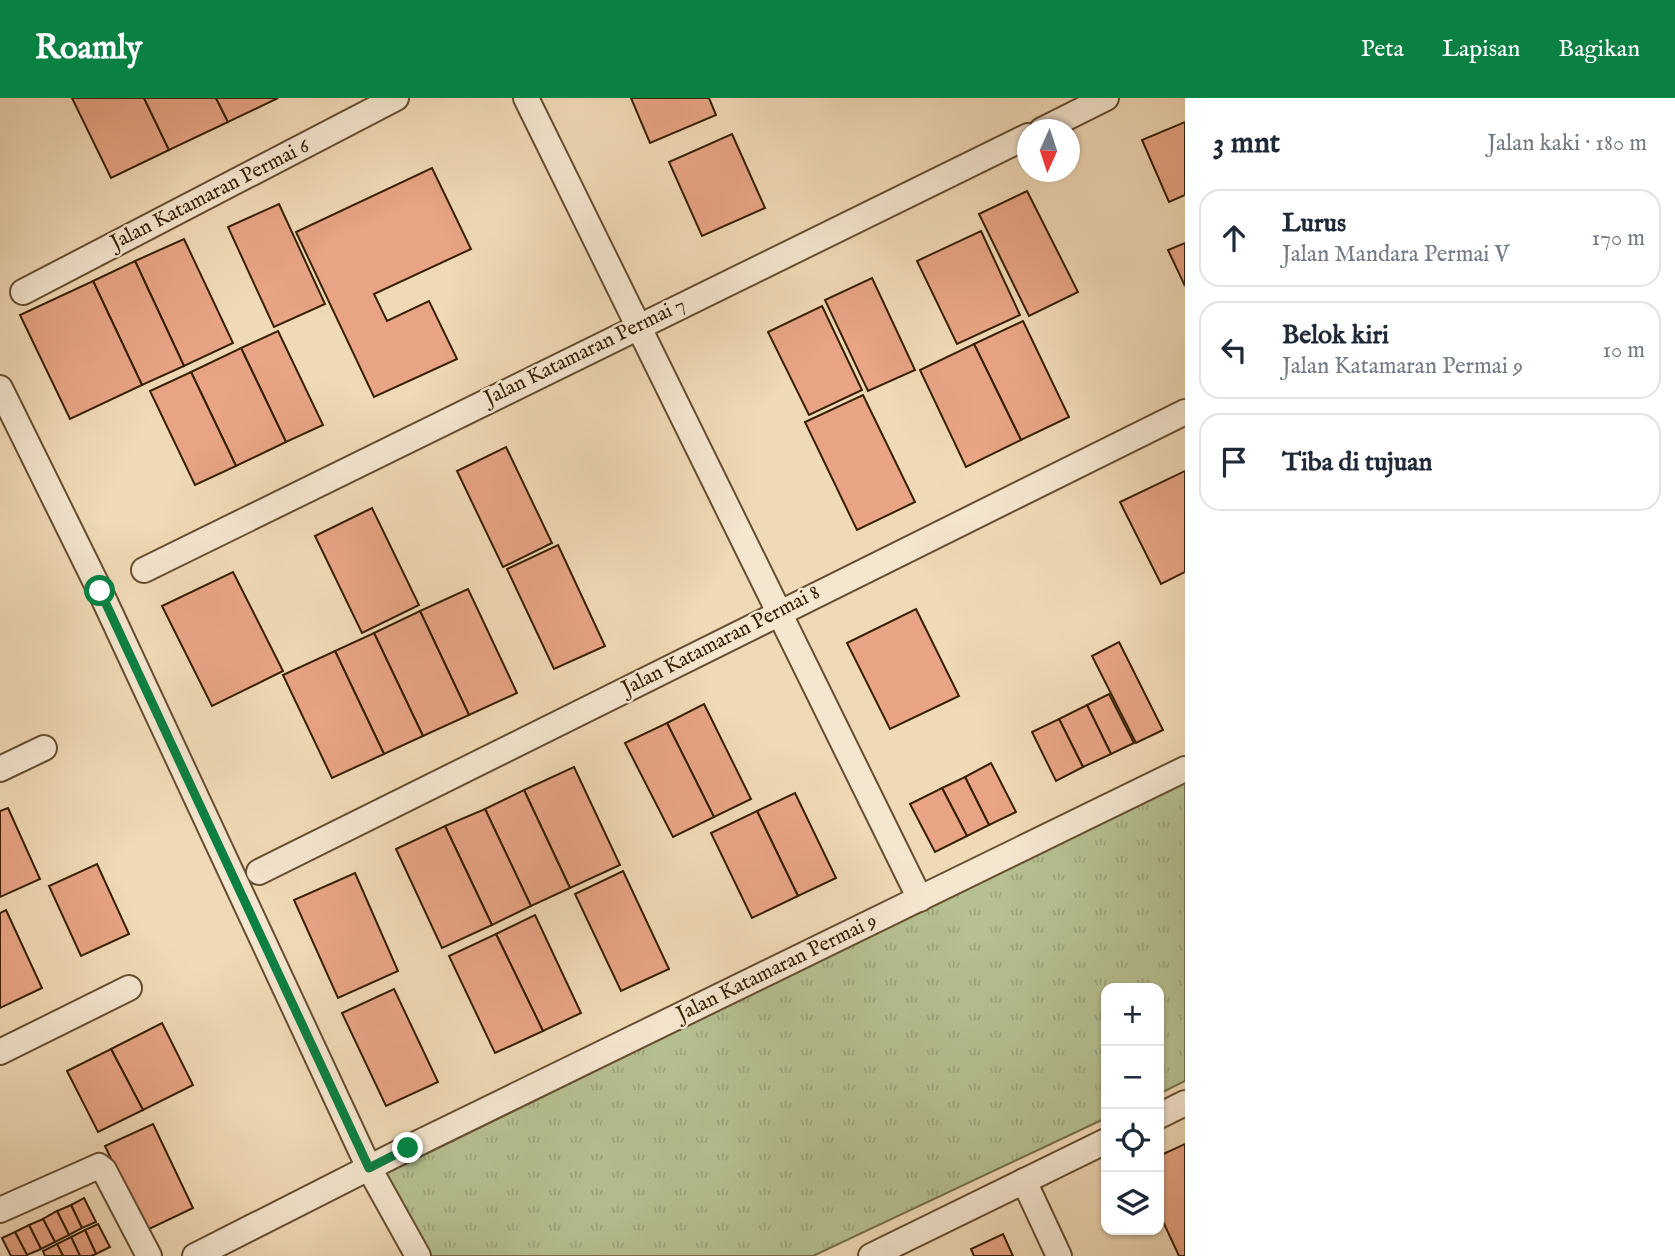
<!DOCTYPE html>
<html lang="id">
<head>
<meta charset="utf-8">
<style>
  body { margin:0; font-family:"IM FELL English",serif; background:#f6f6f7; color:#1f2937 }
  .controls { position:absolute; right:21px; bottom:21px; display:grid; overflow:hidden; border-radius:14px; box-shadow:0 2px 5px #0004 }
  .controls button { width:63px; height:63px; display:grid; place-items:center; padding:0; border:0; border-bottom:2px solid #e0e1e3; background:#fff; color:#1f2937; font:35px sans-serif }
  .compass { position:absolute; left:1017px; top:21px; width:63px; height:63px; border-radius:50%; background:#fff; box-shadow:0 2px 5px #0004; rotate:183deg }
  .stop { position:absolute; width:21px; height:21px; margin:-16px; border:5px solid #0b8043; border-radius:50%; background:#fff }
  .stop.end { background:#0b8043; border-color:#fff; box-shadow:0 2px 7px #0008 }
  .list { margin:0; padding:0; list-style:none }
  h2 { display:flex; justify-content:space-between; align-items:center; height:91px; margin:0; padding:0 28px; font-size:30px }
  h2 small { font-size:23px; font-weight:400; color:#747a83 }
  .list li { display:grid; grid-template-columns:46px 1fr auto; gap:21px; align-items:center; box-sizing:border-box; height:98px; margin:0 14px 14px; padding:0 14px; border:2px solid #e0e1e3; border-radius:21px }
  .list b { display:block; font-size:26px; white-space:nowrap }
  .list p { margin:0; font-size:23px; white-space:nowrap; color:#747a83 }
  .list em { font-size:23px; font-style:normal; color:#747a83 }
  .icon { flex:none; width:38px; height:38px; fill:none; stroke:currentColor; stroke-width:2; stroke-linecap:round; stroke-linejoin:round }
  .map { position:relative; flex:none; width:1185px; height:1158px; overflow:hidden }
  header { display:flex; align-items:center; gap:42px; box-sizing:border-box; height:98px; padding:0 35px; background:#0b8043; color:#fff }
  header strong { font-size:33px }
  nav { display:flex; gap:38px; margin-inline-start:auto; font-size:24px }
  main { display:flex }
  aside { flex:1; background:#fff }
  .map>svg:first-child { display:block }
  .park { fill:url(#park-tufts); stroke:#77704a; stroke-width:2 }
  .building { fill:#e8a485; stroke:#382003; stroke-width:2 }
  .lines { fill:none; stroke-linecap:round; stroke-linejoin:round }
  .minor-casing { stroke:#664e30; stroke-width:28 }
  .minor { stroke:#f5e6d0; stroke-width:24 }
  .route { stroke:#0b8043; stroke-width:9 }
  .labels { text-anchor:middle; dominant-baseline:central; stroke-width:5; stroke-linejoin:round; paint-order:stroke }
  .street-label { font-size:21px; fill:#382003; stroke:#f5e6d0 }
</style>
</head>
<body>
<header>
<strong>Roamly</strong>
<nav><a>Peta</a><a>Lapisan</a><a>Bagikan</a></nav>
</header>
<main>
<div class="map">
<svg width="1185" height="1158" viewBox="0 0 1185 1158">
  <defs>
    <pattern id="park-tufts" width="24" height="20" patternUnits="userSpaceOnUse" patternTransform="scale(1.75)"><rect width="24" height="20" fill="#b6c091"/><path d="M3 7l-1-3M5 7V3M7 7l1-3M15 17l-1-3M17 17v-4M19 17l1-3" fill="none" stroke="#9da57b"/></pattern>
  </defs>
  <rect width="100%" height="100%" fill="#f0d9b6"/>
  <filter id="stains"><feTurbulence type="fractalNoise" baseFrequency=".00286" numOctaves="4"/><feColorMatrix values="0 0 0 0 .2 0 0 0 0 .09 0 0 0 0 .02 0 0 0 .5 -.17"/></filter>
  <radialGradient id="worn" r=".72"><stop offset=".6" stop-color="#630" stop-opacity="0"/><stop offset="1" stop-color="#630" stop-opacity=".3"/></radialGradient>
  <path class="park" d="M1185 684V983L1159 996V890H1106V1020L813 1158H415L377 1080Z"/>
  <g class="building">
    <path d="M72 0H144L169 52 111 80Z"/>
    <path d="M144 0H216L228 24 169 52Z"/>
    <path d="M216 0H278L228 24Z"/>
    <path d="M631 0H709L716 17 650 45Z"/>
    <path d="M1185 24V97L1169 104 1142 42Z"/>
    <path d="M732 36 765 110 702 138 669 64Z"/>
    <path d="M432 70 471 151 374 196 387 223 429 203 457 261 374 299 296 134Z"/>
    <path d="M1027 93 1078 194 1029 218 979 116Z"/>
    <path d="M279 106 325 206 274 229 228 129Z"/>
    <path d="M981 133 1020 217 957 246 917 163Z"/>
    <path d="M184 141 233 245 184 268 135 163Z"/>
    <path d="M1185 145V188L1168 152Z"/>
    <path d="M135 163 184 268 142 287 93 183Z"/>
    <path d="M872 180 915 272 868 293 825 202Z"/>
    <path d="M93 183 142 287 70 321 20 217Z"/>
    <path d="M822 208 862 292 809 317 768 234Z"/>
    <path d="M1023 223 1069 319 1021 342 974 246Z"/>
    <path d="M278 233 323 327 286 344 241 250Z"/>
    <path d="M974 246 1021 342 966 369 920 272Z"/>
    <path d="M241 250 286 344 236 368 191 274Z"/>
    <path d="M191 274 236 368 195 387 150 293Z"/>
    <path d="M863 297 915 404 857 432 805 324Z"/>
    <path d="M506 349 552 445 503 469 457 373Z"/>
    <path d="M1185 373V474L1161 486 1120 404Z"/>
    <path d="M372 410 419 507 362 535 315 438Z"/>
    <path d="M558 447 605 548 554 571 507 471Z"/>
    <path d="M233 474 283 573 212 608 162 508Z"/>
    <path d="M468 491 517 595 469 617 420 513Z"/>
    <path d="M916 511 959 598 890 631 847 545Z"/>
    <path d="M420 513 469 617 423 638 374 535Z"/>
    <path d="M374 535 423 638 384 656 335 553Z"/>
    <path d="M1119 544 1163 632 1136 645 1092 558Z"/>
    <path d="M335 553 384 656 332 680 283 577Z"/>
    <path d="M1109 596 1134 645 1111 656 1087 607Z"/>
    <path d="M704 606 751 701 714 719 667 625Z"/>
    <path d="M1087 607 1111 656 1083 669 1059 621Z"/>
    <path d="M1059 621 1083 669 1056 683 1032 634Z"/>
    <path d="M667 625 714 719 673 739 625 645Z"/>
    <path d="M991 665 1016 714 989 727 965 679Z"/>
    <path d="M574 669 620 767 570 790 524 692Z"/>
    <path d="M965 679 989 727 967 738 942 690Z"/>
    <path d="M942 690 967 738 935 754 910 706Z"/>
    <path d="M524 692 570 790 531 808 485 711Z"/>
    <path d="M795 695 836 780 798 798 757 713Z"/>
    <path d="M8 710 40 781 0 799V713Z"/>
    <path d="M485 711 531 808 492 827 445 728Z"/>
    <path d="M757 713 798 798 752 820 711 735Z"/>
    <path d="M445 728 492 827 442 850 396 751Z"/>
    <path d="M97 766 129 836 81 858 49 788Z"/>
    <path d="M623 773 669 871 621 893 575 796Z"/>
    <path d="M355 775 398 873 338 900 294 802Z"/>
    <path d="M6 812 42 890 0 910V815Z"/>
    <path d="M535 817 581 915 543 933 496 836Z"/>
    <path d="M496 836 543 933 495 955 449 858Z"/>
    <path d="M394 891 438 984 386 1008 342 915Z"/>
    <path d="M162 925 193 987 143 1012 111 951Z"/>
    <path d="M111 951 143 1012 98 1034 67 973Z"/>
    <path d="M153 1026 193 1110 145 1133 105 1048Z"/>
    <path d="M1185 1046V1158H1179L1159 1115V1058Z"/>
    <path d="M84 1100 96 1124 82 1130 71 1107Z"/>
    <path d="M71 1107 82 1130 69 1137 57 1113Z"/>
    <path d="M57 1113 69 1137 55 1144 43 1121Z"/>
    <path d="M43 1121 55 1144 41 1151 29 1127Z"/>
    <path d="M98 1126 110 1149 96 1156 85 1132Z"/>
    <path d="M29 1127 41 1151 27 1157 15 1134Z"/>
    <path d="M85 1132 96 1156 91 1158H80L71 1139Z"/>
    <path d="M15 1134 27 1157 26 1158H11L2 1140Z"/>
    <path d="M1003 1136 1013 1158H974L971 1151Z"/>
    <path d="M71 1139 80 1158H63L57 1146Z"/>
    <path d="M57 1146 63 1158H45L43 1153Z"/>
  </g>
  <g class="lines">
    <defs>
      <g id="minor">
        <path d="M526 0 920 801"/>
        <path d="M1042 32 1106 0"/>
        <path d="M23 194 396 0"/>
        <path d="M0 290 100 493 369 1070 418 1158"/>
        <path d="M144 472 1028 38"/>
        <path d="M0 671 44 650"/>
        <path d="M259 774 1185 314"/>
        <path d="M0 954 129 890"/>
        <path d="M1159 1018 1185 1005"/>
        <path d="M1024 1083 1059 1158"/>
        <path d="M0 1112 99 1068 104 1072 149 1158"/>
        <path d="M195 1158 408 1050 1185 671"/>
        <path d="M871 1158 1106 1043"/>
      </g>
    </defs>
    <use href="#minor" class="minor-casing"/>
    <use href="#minor" class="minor"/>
  </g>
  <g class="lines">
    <path class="route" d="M100 493 369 1070 408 1050"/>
  </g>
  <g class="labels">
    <g class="street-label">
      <text transform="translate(210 97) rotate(-27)">Jalan Katamaran Permai 6</text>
      <text transform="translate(585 254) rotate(-26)">Jalan Katamaran Permai 7</text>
      <text transform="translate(721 543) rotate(-27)">Jalan Katamaran Permai 8</text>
      <text transform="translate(777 870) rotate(-26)">Jalan Katamaran Permai 9</text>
    </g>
  </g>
  <rect width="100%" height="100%" filter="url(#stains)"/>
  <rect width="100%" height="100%" fill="url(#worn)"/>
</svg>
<div class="controls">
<button>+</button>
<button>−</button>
<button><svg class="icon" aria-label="locate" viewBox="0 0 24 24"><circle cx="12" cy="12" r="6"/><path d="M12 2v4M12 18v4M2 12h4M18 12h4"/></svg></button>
<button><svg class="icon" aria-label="layers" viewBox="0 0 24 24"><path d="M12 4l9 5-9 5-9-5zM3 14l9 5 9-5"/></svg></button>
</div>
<svg class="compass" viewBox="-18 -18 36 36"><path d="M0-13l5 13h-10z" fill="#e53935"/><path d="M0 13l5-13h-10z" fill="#747a83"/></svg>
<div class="stop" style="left:100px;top:493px"></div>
<div class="stop end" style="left:408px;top:1050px"></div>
</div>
<aside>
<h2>3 mnt<small>Jalan kaki · 180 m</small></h2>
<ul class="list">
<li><svg class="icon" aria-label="ahead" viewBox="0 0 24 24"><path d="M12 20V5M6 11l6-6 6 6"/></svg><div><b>Lurus</b><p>Jalan Mandara Permai V</p></div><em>170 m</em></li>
<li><svg class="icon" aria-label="left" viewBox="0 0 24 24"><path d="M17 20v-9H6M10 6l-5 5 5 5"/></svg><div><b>Belok kiri</b><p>Jalan Katamaran Permai 9</p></div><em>10 m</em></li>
<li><svg class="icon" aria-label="arrive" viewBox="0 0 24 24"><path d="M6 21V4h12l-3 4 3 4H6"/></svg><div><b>Tiba di tujuan</b></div></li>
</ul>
</aside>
</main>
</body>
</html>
